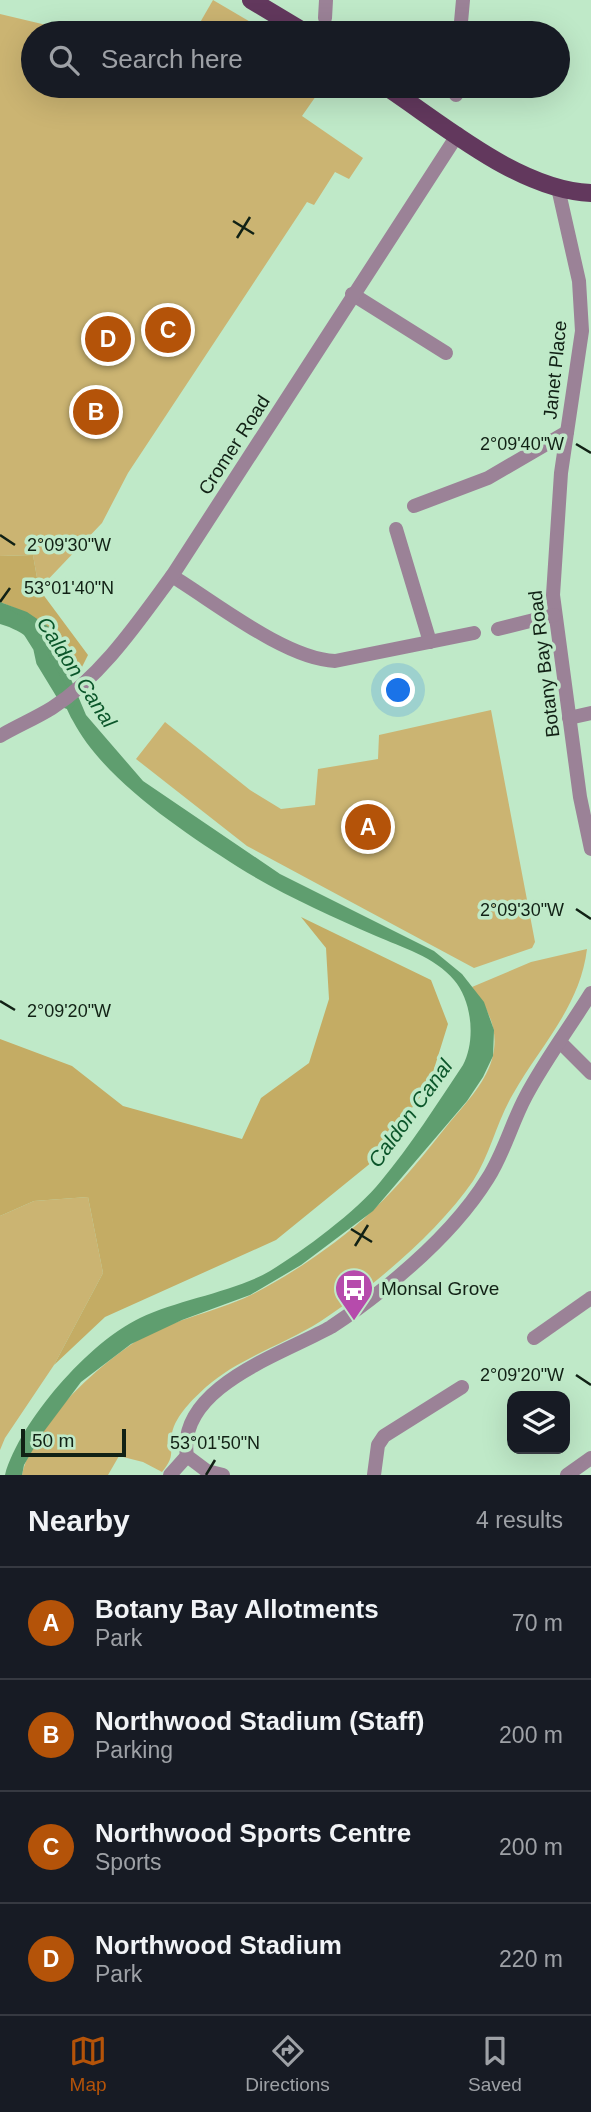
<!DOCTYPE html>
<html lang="en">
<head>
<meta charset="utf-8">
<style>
  body { margin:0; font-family:Helvetica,sans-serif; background:#242831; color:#f1f3f6 }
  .controls { position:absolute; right:21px; bottom:21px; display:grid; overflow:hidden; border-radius:14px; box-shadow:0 7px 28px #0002 }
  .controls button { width:63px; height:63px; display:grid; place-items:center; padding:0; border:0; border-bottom:2px solid #363941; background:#171b24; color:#f1f3f6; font:35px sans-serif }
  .scale { position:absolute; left:21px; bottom:18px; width:105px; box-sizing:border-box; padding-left:7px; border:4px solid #112115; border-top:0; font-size:19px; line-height:24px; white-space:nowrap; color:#112115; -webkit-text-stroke:5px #bfe9c8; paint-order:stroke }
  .you { position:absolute; left:399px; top:691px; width:24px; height:24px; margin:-18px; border:5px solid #fff; border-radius:50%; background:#1a73e8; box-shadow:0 0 0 10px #1a73e833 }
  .badge { display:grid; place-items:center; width:46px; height:46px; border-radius:50%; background:#b45309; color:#fff; font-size:23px; font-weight:700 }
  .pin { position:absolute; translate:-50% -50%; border:4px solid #fff; box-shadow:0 2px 7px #0006 }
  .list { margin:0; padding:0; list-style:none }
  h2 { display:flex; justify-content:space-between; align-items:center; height:91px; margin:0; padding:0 28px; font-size:30px }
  h2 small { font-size:23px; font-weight:400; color:#9ea1a6 }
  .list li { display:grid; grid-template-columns:46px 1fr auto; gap:21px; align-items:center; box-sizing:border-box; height:112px; padding:0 28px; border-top:2px solid #363941 }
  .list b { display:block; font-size:26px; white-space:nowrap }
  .list p { margin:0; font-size:23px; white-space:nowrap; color:#9ea1a6 }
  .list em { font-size:23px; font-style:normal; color:#9ea1a6 }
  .icon { flex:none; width:38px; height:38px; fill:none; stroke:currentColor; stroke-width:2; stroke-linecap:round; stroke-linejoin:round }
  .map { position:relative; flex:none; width:591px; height:1475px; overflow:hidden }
  .search { position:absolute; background:#171b24; box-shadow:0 7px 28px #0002; left:21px; right:21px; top:21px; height:77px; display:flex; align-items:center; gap:18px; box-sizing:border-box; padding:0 24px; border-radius:38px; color:#9ea1a6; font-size:26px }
  .sheet { height:539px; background:#171b24 }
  nav { display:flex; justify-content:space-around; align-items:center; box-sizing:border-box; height:98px; border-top:2px solid #363941; background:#171b24; font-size:19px; color:#9ea1a6 }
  nav a { display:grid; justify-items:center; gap:4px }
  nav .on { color:#b45309 }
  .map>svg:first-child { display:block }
  .green { fill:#cbb472 }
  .forest { fill:#c4ac64 }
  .water { fill:#5f9e6f }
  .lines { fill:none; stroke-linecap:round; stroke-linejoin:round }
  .canal { stroke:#5f9e6f; stroke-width:14 }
  .street { stroke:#9b8297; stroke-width:14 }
  .primary { stroke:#62385d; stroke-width:18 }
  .ticks { fill:none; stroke:#112115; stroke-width:2.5 }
  .labels { text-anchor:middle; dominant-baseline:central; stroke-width:7; stroke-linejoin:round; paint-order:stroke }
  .street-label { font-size:19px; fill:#112115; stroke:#bfe9c8 }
  .poi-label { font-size:19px; fill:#112115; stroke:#bfe9c8; text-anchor:start }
  .water-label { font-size:21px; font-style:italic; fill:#0b562a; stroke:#bfe9c8 }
  .ticks-label { font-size:18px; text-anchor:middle; fill:#112115; stroke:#bfe9c8; stroke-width:7; stroke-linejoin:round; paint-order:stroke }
</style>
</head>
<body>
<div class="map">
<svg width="591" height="1475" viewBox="0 0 591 1475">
  <rect width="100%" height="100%" fill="#bfe9c8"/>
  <g class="green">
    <path d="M213 0 269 33H194Z"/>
    <path d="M0 14 80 33H33V86H323L302 116 363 158 349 179 335 172 314 205 307 202 128 473 102 523 39 589 33 555 0 556Z"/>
    <path d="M491 710 535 942 532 948 474 968 247 846 136 759 165 722 250 790 281 809 315 805 318 769 378 759 379 735Z"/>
    <path d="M587 949C580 1007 540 1046 513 1094 497 1121 490 1155 473 1181 438 1232 373 1287 321 1321 284 1345 240 1357 206 1387 193 1399 176 1415 172 1433 169 1453 176 1455 162 1472L143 1462 119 1456 108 1475H22C33 1426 89 1374 129 1346 165 1320 212 1314 251 1295 291 1275 341 1241 373 1210 401 1184 426 1152 450 1122 466 1103 488 1080 493 1055 499 1029 487 1007 472 987L531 962Z"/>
    <path d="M88 1197 103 1273 54 1365 5 1438 0 1450V1216L34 1201Z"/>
  </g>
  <g class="forest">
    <path d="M33 555 39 589 88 655 79 673 72 678C53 629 49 621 0 602V556Z"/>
    <path d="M301 917 431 980 448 1024 429 1085 372 1162 276 1240 105 1317 54 1365 103 1273 88 1197 34 1201 0 1216V1039L72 1066 123 1106 242 1139 261 1098 309 1063 329 999 326 948Z"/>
  </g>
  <path class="water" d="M0 602 27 612 49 627 86 715 143 781 280 874 434 951 462 974 484 1002 494 1030 493 1056 483 1077 467 1101 373 1211 301 1265 250 1295 182 1320 131 1344 81 1382 42 1434 24 1465 22 1475H5C20 1421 89 1342 140 1318 179 1299 234 1292 270 1271 303 1251 357 1211 381 1181 411 1145 437 1104 463 1065 476 1040 472 1001 454 980 435 957 401 947 376 936 329 915 281 894 238 867 182 831 104 780 73 721 51 680 52 639 0 624Z"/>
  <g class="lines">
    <path class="canal" d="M0 612 28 628 40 647 43 661 68 702"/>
    <g class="street">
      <path d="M325 18 326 0"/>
      <path d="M460 33 463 0"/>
      <path d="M456 95V86"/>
      <path d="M558 188 579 281 582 331 561 473 553 595 580 797 591 849"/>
      <path d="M352 294 446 353"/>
      <path d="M414 506 488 478 567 432"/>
      <path d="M396 529 430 642"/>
      <path d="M172 576C216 603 286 659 335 661L474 633"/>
      <path d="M498 629 554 615"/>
      <path d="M569 718 591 713"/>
      <path d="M0 736C17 726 36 718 52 708 102 676 138 622 172 576L458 134"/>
      <path d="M561 1043 591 1073"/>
      <path d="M534 1338 591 1298"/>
      <path d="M170 1475 187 1456"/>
      <path d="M223 1475 207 1471 187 1456C176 1387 283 1354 331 1327 348 1316 366 1303 382 1290 421 1259 462 1220 488 1178 504 1153 512 1122 526 1096 545 1060 570 1027 591 993"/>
      <path d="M374 1475 378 1445 384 1436 462 1387"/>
      <path d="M567 1475 591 1458"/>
    </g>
    <g class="primary">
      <path d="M251 0 306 33"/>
      <path d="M385 86C444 125 519 190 591 193"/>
    </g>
  </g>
  <path class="ticks" d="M233 221 254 234M237 238 250 217M576 444 591 453M0 535 15 545M0 602 10 588M576 909 591 919M0 1001 15 1010M351 1229 372 1242M355 1246 368 1225M576 1375 591 1385M206 1475 215 1460"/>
  <defs>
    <symbol id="bus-pin" viewBox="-11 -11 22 30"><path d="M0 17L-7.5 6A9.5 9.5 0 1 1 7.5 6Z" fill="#b64bac" stroke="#bfe9c8"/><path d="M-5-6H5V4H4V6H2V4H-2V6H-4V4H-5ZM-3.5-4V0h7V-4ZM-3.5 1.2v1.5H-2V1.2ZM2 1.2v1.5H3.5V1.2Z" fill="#fff"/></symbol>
  </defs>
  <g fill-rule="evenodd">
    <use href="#bus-pin" x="332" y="1266" width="44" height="60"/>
  </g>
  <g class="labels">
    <g class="street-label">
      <text transform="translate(555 370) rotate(-84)">Janet Place</text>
      <text transform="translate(234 445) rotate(-57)">Cromer Road</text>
      <text transform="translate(544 664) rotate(-97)">Botany Bay Road</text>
    </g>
    <g class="poi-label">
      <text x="381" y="1288">Monsal Grove</text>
    </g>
    <g class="water-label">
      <text transform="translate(77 672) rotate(57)">Caldon Canal</text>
      <text transform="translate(410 1113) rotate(-54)">Caldon Canal</text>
    </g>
  </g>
  <g class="ticks-label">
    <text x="522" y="450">2°09'40"W</text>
    <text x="69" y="551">2°09'30"W</text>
    <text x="69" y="594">53°01'40"N</text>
    <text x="522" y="916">2°09'30"W</text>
    <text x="69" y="1017">2°09'20"W</text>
    <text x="522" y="1381">2°09'20"W</text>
    <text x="215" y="1449">53°01'50"N</text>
  </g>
</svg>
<div class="controls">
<button><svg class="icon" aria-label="layers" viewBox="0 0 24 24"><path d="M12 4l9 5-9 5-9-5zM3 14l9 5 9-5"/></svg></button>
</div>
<div class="scale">50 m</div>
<div class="you"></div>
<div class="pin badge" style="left:368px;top:827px">A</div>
<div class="pin badge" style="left:96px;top:412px">B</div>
<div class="pin badge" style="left:168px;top:330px">C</div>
<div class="pin badge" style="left:108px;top:339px">D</div>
<div class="search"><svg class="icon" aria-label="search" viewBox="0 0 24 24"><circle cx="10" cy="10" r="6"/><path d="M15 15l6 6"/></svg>Search here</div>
</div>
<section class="sheet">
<h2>Nearby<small>4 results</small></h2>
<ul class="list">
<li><span class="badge">A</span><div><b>Botany Bay Allotments</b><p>Park</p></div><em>70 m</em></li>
<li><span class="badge">B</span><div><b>Northwood Stadium (Staff)</b><p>Parking</p></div><em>200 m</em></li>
<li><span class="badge">C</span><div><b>Northwood Sports Centre</b><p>Sports</p></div><em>200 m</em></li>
<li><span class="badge">D</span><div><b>Northwood Stadium</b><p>Park</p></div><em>220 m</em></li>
</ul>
</section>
<nav>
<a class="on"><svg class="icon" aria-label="map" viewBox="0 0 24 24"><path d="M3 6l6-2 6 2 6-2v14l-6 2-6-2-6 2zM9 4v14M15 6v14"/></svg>Map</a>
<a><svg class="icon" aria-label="directions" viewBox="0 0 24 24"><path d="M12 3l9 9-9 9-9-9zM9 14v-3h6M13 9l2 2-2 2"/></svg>Directions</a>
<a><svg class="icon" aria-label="saved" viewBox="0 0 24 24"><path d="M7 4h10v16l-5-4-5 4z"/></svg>Saved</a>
</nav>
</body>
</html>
